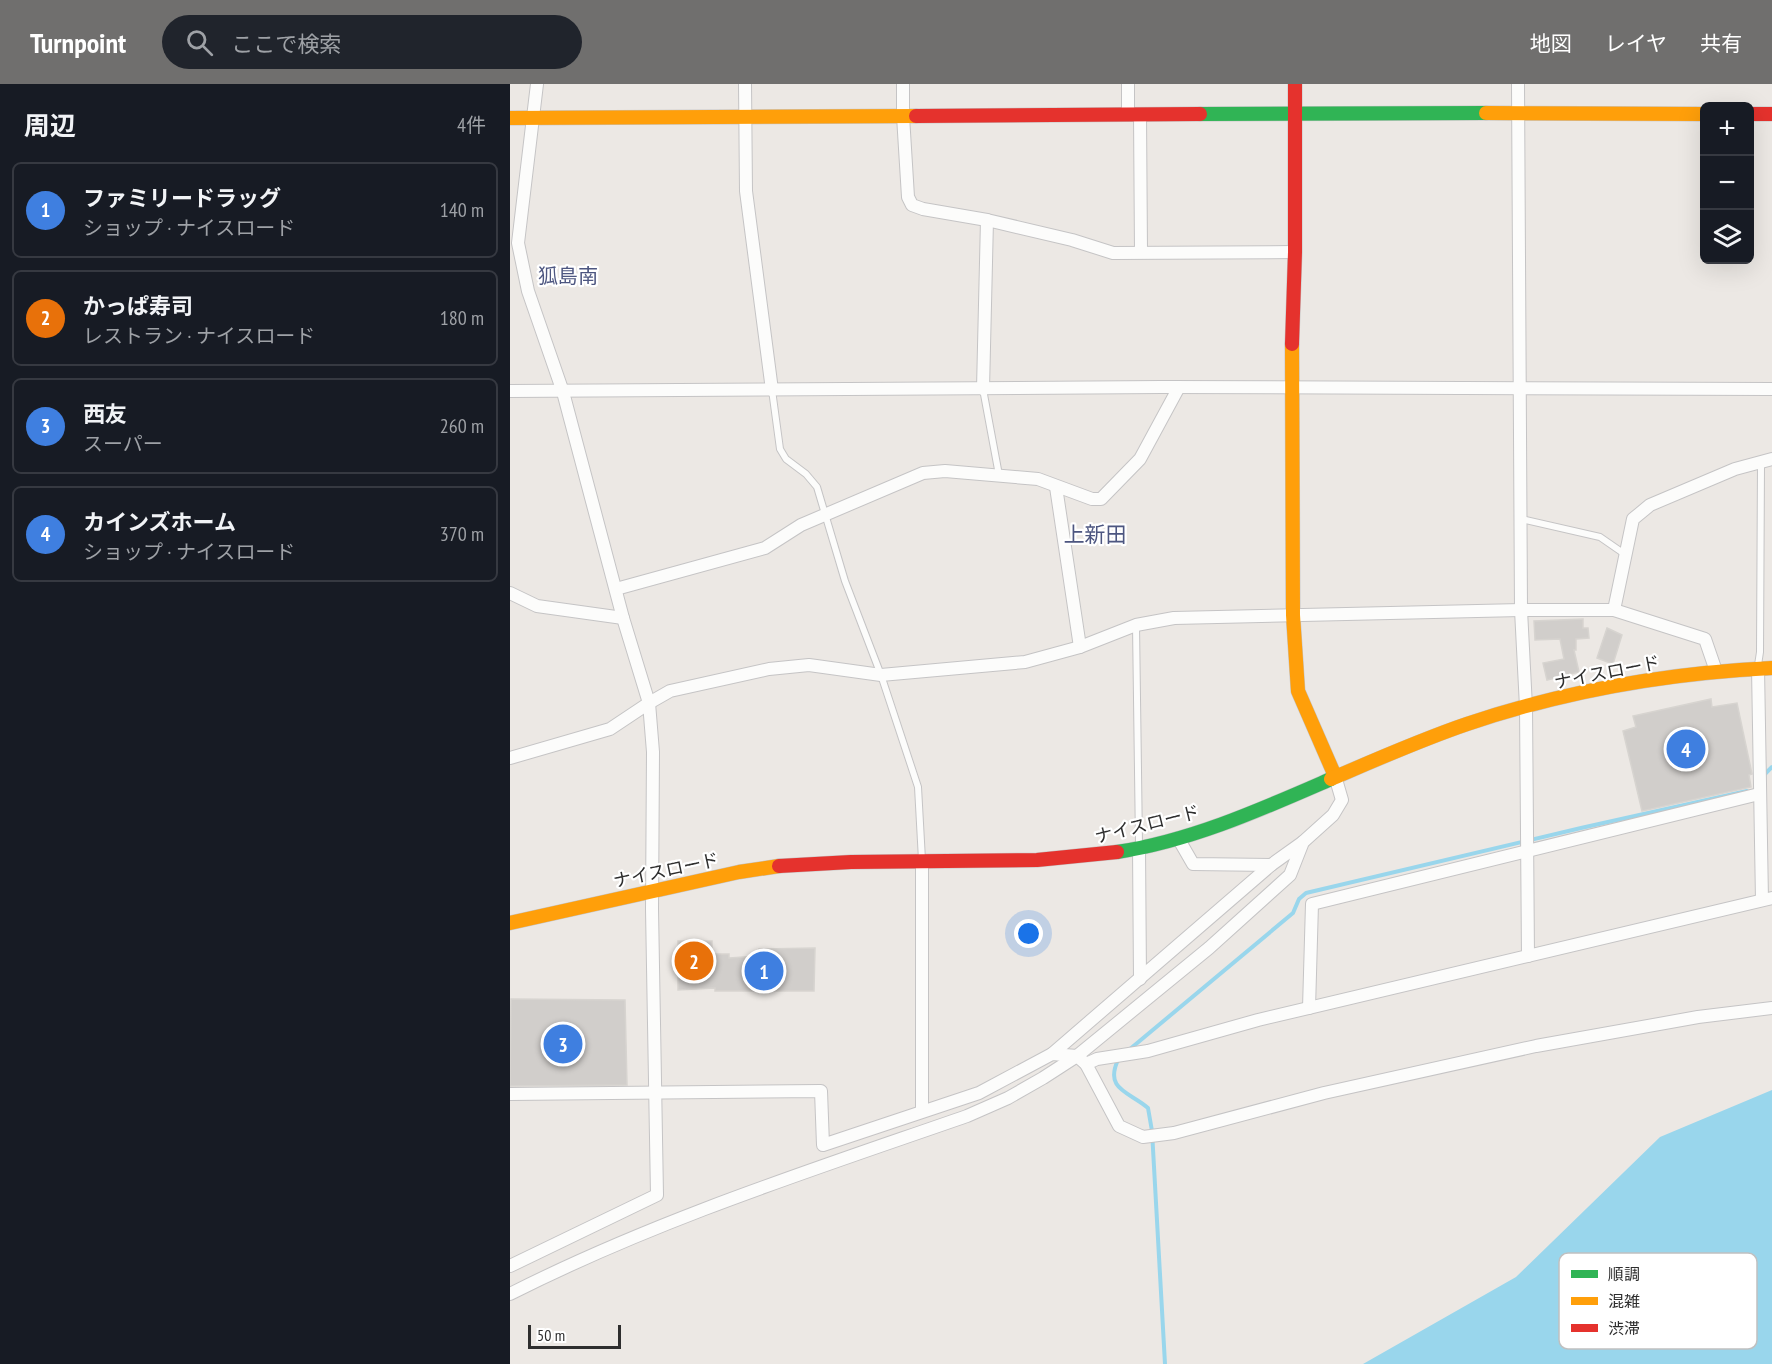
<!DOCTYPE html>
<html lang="ja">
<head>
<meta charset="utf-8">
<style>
  body { margin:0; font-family:"PT Sans Narrow","Noto Sans JP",sans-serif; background:#20242c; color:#f1f3f6 }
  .controls { position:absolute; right:18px; top:18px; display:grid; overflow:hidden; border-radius:9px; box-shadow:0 6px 24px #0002 }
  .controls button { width:54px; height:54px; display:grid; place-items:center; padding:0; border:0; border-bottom:2px solid #363941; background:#171b24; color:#f1f3f6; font:30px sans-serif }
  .scale { position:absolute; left:18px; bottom:15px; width:93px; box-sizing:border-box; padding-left:6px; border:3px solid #2e2e2e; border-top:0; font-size:16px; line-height:21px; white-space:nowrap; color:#2e2e2e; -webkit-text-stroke:4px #fff; paint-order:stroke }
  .you { position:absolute; left:519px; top:850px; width:21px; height:21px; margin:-15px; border:4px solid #fff; border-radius:50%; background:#1a73e8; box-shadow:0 0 0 9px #1a73e833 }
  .badge { display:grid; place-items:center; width:39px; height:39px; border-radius:50%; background:#706f6e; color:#fff; font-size:20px; font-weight:700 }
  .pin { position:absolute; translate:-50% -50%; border:3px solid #fff; box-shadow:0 2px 6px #0006 }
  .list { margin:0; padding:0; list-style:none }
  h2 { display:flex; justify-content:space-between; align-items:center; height:78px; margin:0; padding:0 24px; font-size:26px }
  h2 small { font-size:20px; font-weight:400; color:#9ea1a6 }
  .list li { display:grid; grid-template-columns:39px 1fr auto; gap:18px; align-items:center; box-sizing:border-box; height:96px; margin:0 12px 12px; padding:0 12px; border:2px solid #363941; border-radius:9px }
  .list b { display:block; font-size:22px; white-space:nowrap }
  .list p { margin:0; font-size:20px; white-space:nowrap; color:#9ea1a6 }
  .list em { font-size:20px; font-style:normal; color:#9ea1a6 }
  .icon { flex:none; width:33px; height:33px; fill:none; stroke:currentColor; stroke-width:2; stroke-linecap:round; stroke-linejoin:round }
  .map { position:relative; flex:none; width:1262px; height:1280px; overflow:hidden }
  header { display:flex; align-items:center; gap:36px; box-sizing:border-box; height:84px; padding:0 30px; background:#706f6e; color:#fff }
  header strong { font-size:28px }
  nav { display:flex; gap:33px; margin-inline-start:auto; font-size:21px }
  .search { width:420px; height:54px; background:#20242c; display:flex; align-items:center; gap:15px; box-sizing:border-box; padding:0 21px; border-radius:33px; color:#9ea1a6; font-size:22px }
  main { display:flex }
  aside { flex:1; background:#171b24 }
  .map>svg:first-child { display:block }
  .water { fill:#99d6ec }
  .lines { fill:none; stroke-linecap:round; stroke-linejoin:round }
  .stream { stroke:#99d6ec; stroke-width:4 }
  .building { fill:#d1cecb; stroke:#d7d4d0; stroke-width:1.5 }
  .lane-casing { stroke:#c5c4c5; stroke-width:8 }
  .street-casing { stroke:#c5c4c5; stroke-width:14 }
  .fast-casing { stroke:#c5c4c5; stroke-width:15 }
  .slow-casing { stroke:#c5c4c5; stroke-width:15 }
  .jam-casing { stroke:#c5c4c5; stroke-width:15 }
  .lane { stroke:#fcfcfb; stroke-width:6 }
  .street { stroke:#fcfcfb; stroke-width:12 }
  .fast { stroke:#30b455; stroke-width:14 }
  .slow { stroke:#ff9f0a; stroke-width:14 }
  .jam { stroke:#e5322d; stroke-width:14 }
  .labels { text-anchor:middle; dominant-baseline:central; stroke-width:4.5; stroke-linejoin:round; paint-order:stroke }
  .street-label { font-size:18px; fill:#2e2e2e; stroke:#fff }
  .neighbourhood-label { font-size:20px; fill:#4d5680; stroke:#fff }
  .quarter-label { font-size:21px; fill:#4d5680; stroke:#fff }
  .key { fill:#fff; stroke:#c0c0c0; stroke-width:1.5 }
  .key-label { font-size:16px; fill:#2e2e2e }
</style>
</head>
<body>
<header>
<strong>Turnpoint</strong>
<div class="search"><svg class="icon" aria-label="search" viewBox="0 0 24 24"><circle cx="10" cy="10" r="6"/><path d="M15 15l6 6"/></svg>ここで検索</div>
<nav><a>地図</a><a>レイヤ</a><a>共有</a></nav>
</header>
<main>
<aside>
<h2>周辺<small>4件</small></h2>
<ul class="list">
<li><span class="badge" style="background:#3f7fe0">1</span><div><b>ファミリードラッグ</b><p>ショップ · ナイスロード</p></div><em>140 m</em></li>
<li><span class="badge" style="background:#e8710a">2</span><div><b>かっぱ寿司</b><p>レストラン · ナイスロード</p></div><em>180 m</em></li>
<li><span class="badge" style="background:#3f7fe0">3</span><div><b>西友</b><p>スーパー</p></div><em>260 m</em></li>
<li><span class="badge" style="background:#3f7fe0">4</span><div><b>カインズホーム</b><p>ショップ · ナイスロード</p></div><em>370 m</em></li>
</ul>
</aside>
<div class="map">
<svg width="1262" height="1280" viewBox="0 0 1262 1280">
  <rect width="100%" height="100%" fill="#ece8e4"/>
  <path class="water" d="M1262 1006V1280H853L1006 1193 1150 1053Z"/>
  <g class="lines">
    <g class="stream">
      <path d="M1254 691 1262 683"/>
      <path d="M620 965 783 829 789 815 796 809 1071 744 1237 707"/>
      <path d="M608 976C594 1006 620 1008 638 1024L642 1047 655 1280"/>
    </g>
  </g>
  <g class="building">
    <path d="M1073 535V544H1078L1079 554 1066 555V566H1064L1069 588 1037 596 1033 579 1054 575 1050 555 1025 556 1024 537Z"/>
    <path d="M1097 544 1112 551 1103 580 1087 574Z"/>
    <path d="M1201 615 1202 623 1227 619 1242 690 1239 691 1241 703 1132 727 1113 647 1126 643 1123 632Z"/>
    <path d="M168 857H202V870H219V874L249 872V865L305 864 304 907H205V904L168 906Z"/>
    <path d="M1 915 115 916 117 1001 0 1002Z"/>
  </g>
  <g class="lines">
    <defs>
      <g id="lane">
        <path d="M473 305 489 391"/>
        <path d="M262 306 270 365 276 375 296 390 307 403 335 497 371 591 408 703 412 776"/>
        <path d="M1011 435 1090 453 1116 471"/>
        <path d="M626 541 629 760"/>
        <path d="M1248 581 1250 568 1251 379"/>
      </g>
      <g id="street">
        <path d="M235 0 236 107 262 306"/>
        <path d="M393 0V32L398 113 402 121 413 125 477 136 562 156 603 169 785 168"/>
        <path d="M1008 0 1011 526 1016 623 1018 872"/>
        <path d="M618 31V0"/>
        <path d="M630 31 631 168"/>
        <path d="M473 305 477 136"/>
        <path d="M0 307 652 303 1262 305"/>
        <path d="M546 403 570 563"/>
        <path d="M106 505 255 464 291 441 413 389 435 387 528 395 582 415H591L630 375 669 303"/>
        <path d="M0 509 27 522 113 534"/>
        <path d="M1104 526 1123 435 1140 421 1225 385 1262 375"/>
        <path d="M1248 584 1252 816"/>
        <path d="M0 674 100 645 139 619 160 607 259 585 299 581 371 591 515 578 570 563 626 541 664 534 1011 526H1104L1195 555 1206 587"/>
        <path d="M668 754 683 780 761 781"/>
        <path d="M629 764 630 895"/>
        <path d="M799 924 802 820 1249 710"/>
        <path d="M542 970 761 781 793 758"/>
        <path d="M576 980 587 975 638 967 748 936 1262 814"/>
        <path d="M0 1010 311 1007 313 1061 469 1009 542 970 567 972 576 980 609 1042 633 1053 664 1049 814 1009 1026 962 1188 933 1262 924"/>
        <path d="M412 1027V777"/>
        <path d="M0 1182 147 1111 142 825 143 668 139 619 113 534 53 308 18 207 8 159 27 0"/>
        <path d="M0 1210C146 1136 302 1086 457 1032L498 1014 533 994 567 972 699 864 780 791 793 758 823 731 832 716 825 692"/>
      </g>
      <g id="fast">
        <path d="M690 30 976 29"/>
        <path d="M607 768C681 757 752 725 821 695"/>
      </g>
      <g id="slow">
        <path d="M976 29 1194 30"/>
        <path d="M0 34 406 32"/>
        <path d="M782 260 783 531 788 607 825 692"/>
        <path d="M821 695C865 676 910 656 957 640 1055 607 1158 589 1262 584"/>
        <path d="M0 839 229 788 269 782"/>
      </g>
      <g id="jam">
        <path d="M1240 30H1262"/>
        <path d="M406 32 690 30"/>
        <path d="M782 260 785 168V0"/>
        <path d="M269 782 341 778 527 776 607 768"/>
      </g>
    </defs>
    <use href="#lane" class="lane-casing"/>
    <use href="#street" class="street-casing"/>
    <use href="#fast" class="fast-casing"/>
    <use href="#slow" class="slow-casing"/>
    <use href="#jam" class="jam-casing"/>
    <use href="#lane" class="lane"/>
    <use href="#street" class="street"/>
    <use href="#fast" class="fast"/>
    <use href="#slow" class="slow"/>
    <use href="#jam" class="jam"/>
  </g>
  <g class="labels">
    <g class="street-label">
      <text transform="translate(1097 588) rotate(-11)">ナイスロード</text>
      <text transform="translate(637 740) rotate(-14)">ナイスロード</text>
      <text transform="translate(156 786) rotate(-12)">ナイスロード</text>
    </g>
    <g class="neighbourhood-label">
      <text x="58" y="192">狐島南</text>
    </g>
    <g class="quarter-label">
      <text x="585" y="450">上新田</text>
    </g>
  </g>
  <rect x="1049" y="1169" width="198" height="96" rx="9" class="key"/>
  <rect x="1061" y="1186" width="27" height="8" fill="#30b455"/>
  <rect x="1061" y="1213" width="27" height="8" fill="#ff9f0a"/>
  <rect x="1061" y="1240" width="27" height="8" fill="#e5322d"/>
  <g class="key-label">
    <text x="1098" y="1196">順調</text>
    <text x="1098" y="1223">混雑</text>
    <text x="1098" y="1250">渋滞</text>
  </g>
</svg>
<div class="controls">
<button>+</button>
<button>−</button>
<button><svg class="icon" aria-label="layers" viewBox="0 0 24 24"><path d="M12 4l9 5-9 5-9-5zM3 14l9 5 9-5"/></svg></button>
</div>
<div class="scale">50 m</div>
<div class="you"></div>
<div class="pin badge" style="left:254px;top:887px;background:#3f7fe0">1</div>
<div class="pin badge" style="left:184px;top:877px;background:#e8710a">2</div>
<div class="pin badge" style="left:53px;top:960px;background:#3f7fe0">3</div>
<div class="pin badge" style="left:1176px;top:665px;background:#3f7fe0">4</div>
</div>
</main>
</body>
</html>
